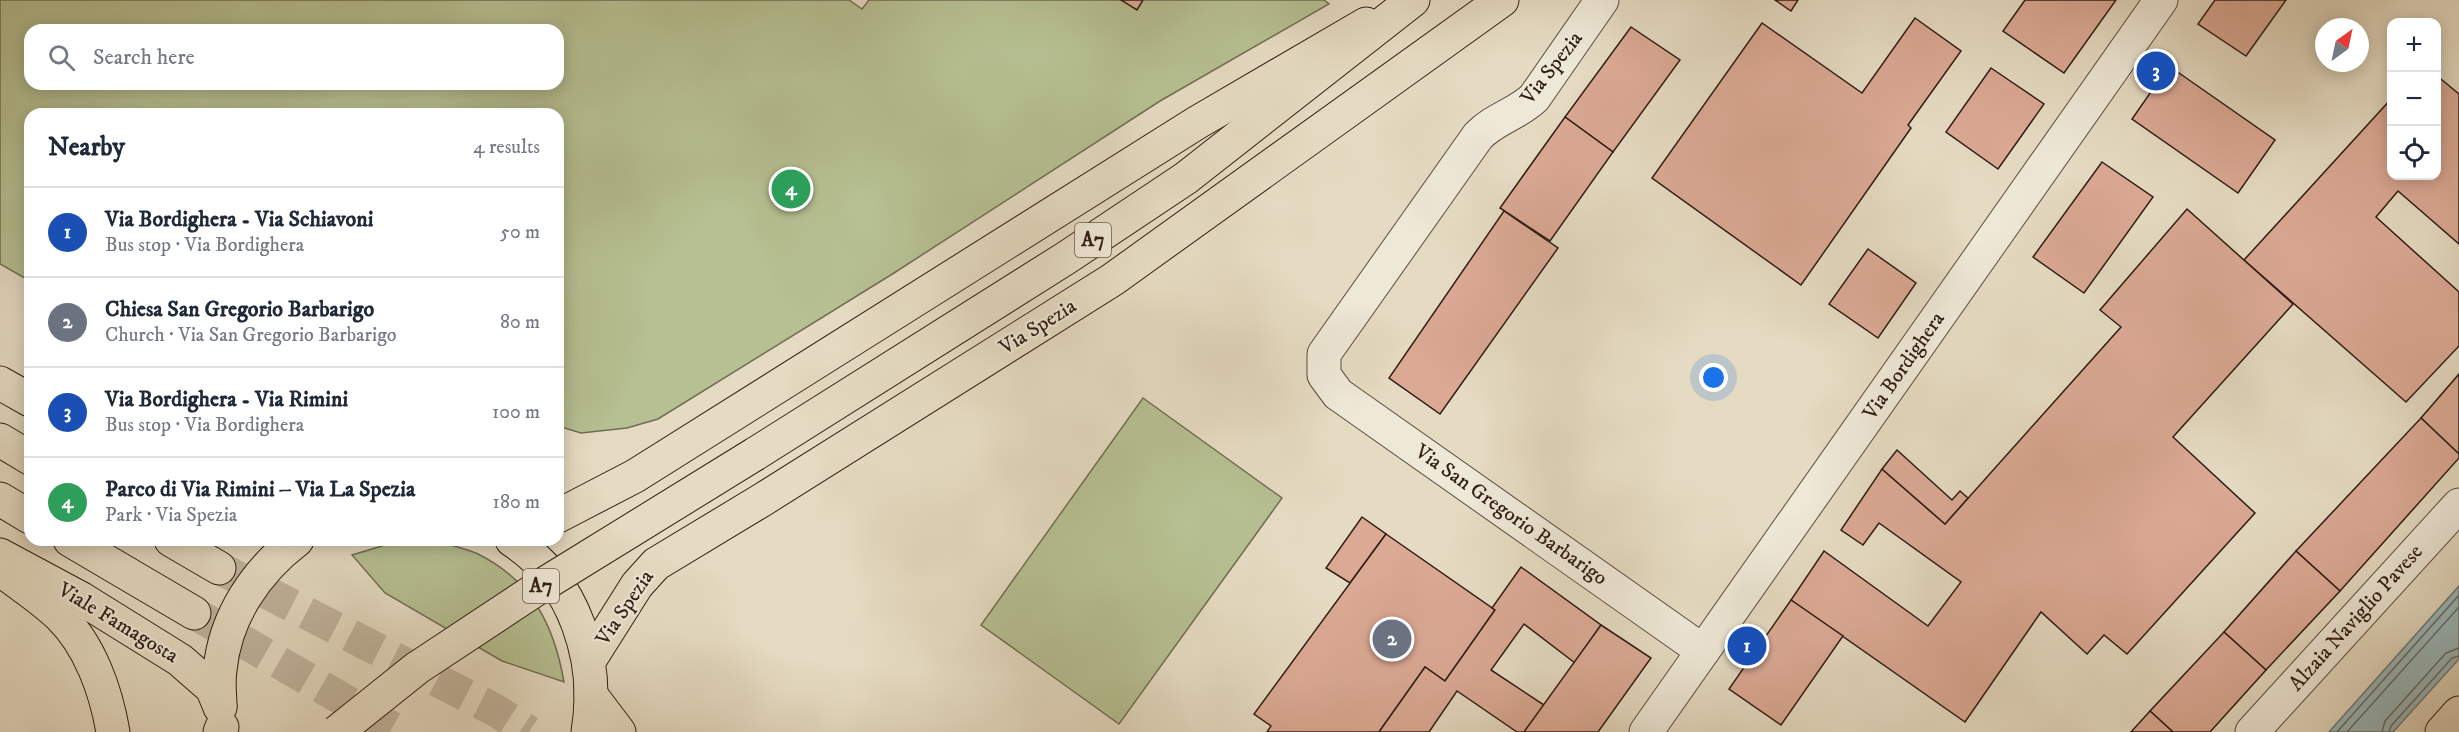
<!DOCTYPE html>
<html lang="en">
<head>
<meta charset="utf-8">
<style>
  body { margin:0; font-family:"IM FELL DW Pica",serif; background:#f2f2f3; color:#1f2937 }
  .controls { position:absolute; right:18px; top:18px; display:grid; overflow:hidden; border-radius:12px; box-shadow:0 3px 15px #0003 }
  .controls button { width:54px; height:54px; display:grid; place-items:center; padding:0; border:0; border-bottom:2px solid #e0e1e3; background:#fff; color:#1f2937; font:30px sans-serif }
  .compass { position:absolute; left:2315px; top:18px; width:54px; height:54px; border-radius:50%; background:#fff; box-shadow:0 3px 15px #0003; rotate:33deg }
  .you { position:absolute; left:1714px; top:378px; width:21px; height:21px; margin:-15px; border:4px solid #fff; border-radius:50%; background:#1a73e8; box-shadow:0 0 0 9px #1a73e833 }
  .badge { display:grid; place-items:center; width:39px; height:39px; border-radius:50%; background:#111827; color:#fff; font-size:20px; font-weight:700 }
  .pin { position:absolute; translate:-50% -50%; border:3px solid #fff; box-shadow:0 2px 6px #0006 }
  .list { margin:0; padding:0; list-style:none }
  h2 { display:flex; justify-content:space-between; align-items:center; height:78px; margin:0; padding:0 24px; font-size:26px }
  h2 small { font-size:20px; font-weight:400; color:#747a83 }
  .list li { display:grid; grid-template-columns:39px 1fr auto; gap:18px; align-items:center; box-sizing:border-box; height:90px; padding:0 24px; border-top:2px solid #e0e1e3 }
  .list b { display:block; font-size:22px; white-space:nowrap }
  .list p { margin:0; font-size:20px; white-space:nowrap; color:#747a83 }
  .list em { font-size:20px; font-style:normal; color:#747a83 }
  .icon { flex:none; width:33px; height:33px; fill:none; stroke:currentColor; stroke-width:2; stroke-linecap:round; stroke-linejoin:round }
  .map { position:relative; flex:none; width:2459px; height:732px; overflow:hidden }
  .search { position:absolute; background:#fff; box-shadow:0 3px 15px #0003; left:24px; top:24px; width:540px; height:66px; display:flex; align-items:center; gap:15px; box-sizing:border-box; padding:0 21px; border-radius:18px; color:#747a83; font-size:22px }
  .panel { position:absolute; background:#fff; box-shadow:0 3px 15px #0003; left:24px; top:108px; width:540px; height:438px; border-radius:18px }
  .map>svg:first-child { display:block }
  .green { fill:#b6c092; stroke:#726e53; stroke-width:1.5; fill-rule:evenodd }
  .water { fill:#99b9bd; stroke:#6f7a79; stroke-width:1.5 }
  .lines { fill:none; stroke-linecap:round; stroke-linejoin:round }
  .shore { stroke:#646a68; stroke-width:1.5 }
  .building { fill:#dba994; stroke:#2f1c14; stroke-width:1.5 }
  .major-tunnel { stroke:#c1b59f; stroke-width:33; stroke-dasharray:33 16; stroke-linecap:butt }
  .minor-casing { stroke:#5c4c40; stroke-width:35 }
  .major-casing { stroke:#2f1c14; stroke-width:35 }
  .highway-casing { stroke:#2f1c14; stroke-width:35 }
  .minor { stroke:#eee8d7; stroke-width:33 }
  .major { stroke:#e5dbc2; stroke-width:33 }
  .highway { stroke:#e5dbc2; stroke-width:33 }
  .highway-bridge-casing { stroke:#2f1c14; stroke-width:35; stroke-linecap:butt }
  .highway-bridge { stroke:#e5dbc2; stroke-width:33 }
  .labels { text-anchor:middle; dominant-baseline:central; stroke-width:4.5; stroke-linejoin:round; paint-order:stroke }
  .shield { fill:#eee8d7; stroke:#68594e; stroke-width:1.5 }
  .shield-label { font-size:20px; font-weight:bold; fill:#2f1c14 }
  .street-label { font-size:21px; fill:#2f1c14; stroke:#eee8d7 }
</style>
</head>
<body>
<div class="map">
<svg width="2459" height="732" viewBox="0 0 2459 732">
  <rect width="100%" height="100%" fill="#e5dbc2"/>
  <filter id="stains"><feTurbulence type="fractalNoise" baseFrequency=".00333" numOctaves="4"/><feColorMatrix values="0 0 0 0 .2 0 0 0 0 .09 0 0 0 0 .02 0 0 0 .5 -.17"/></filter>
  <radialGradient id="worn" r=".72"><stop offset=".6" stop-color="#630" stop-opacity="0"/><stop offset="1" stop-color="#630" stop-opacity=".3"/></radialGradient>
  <g class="green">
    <path d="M0 0H849L862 9 869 0H1324L1329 4 1160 101 894 273 658 419 627 428 581 433 558 426V114H30V281L0 264ZM30 30H558V84H30Z"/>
    <path d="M1143 398 1282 498 1119 724 981 625Z"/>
    <path d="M434 540C448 545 464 548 478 554 532 581 554 625 564 682L502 661 385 593 352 555 392 543Z"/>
  </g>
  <path class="water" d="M2459 586V659L2393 732H2329Z"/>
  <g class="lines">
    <g class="shore">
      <path d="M2337 732 2459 595"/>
      <path d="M2347 732 2459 607"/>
      <path d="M2382 732 2385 721 2446 653 2459 648"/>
      <path d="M2389 732 2391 726 2452 658 2459 656"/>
    </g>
  </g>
  <g class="building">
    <path d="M1121 0H1143L1137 10Z"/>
    <path d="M1775 0H1798L1791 11Z"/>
    <path d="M2025 0H2116L2064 73 2003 31Z"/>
    <path d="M2215 0H2286L2246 56 2198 24Z"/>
    <path d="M1915 18 1961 51 1908 125 1911 128 1801 285 1652 178 1762 23 1862 93Z"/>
    <path d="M1631 27 1680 60 1613 152 1565 117Z"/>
    <path d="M2169 66 2275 140 2238 193 2132 119Z"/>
    <path d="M1991 68 2044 104 1998 169 1946 132Z"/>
    <path d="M2436 75 2459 94V244L2398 191 2376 217 2459 292V346L2406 402 2244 260 2392 98V176H2436Z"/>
    <path d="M1565 117 1613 152 1550 241 1500 208Z"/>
    <path d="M2102 162 2153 197 2084 293 2033 257Z"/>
    <path d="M2187 209 2293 304 2173 437 2255 513 2127 654 2104 635 2087 654 2041 612 1965 722 1791 600 1824 551 1928 626 1961 582 1879 523 1863 545 1841 530 1882 469 1945 524 2121 327 2100 310Z"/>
    <path d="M1504 211 1558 248 1440 414 1389 378Z"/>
    <path d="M1868 249 1916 283 1878 338 1829 304Z"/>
    <path d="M2459 374V454L2421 418Z"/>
    <path d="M2421 418 2459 454V458L2340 591 2296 551Z"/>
    <path d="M1897 450 1952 500 1960 491 1968 498 1945 524 1882 469Z"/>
    <path d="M1362 517 1386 534 1350 583 1326 568Z"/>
    <path d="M1386 534 1495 610 1445 681 1425 667 1379 732H1267L1271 726 1254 714Z"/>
    <path d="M2296 551 2340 591 2266 670 2224 632Z"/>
    <path d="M1521 567 1601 625 1575 663 1524 624 1491 670 1544 705 1524 732H1517L1457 691 1429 732H1379L1425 667 1445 681 1495 610 1492 608Z"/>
    <path d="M1791 600 1843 636 1781 725 1729 689Z"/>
    <path d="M1601 625 1651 658 1598 732H1524Z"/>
    <path d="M2224 632 2266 670 2210 732H2173L2150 711Z"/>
    <path d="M2150 711 2173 732H2131Z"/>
  </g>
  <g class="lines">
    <g class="major-tunnel">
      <path d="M219 568 495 710 529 732"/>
      <path d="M194 613 399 732"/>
    </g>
    <defs>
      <g id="minor">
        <path d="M1602 0 1534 98C1517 114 1494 119 1478 136L1324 354V375L1338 394 1703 651"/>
        <path d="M1646 732 2161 0"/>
        <path d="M2252 732 2459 505"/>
      </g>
      <g id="major">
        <path d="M0 383 30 400"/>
        <path d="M0 440 30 458"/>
        <path d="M0 499 30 517"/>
        <path d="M558 516 635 476 1198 122 1366 24"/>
        <path d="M70 540 194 613"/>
        <path d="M171 540 219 568"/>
        <path d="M512 540C575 581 600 660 588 732"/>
        <path d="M0 555 82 599 180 660 212 688 220 707"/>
        <path d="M589 661 637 585 656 564 762 500 1112 280 1502 0"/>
        <path d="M591 695 619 732"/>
        <path d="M220 707C220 695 218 682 220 670 225 617 256 571 297 540"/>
        <path d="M2442 732 2459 713"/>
      </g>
      <g id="highway">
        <path d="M755 454 1066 258 1186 178 1413 0"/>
        <path d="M0 569C19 584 41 598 59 615 90 645 106 691 113 732"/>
        <path d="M220 732 222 727"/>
      </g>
    </defs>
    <use href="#minor" class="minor-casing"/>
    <use href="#major" class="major-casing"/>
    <use href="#highway" class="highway-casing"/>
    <use href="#minor" class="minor"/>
    <use href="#major" class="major"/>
    <use href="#highway" class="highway"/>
    <defs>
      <path id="highway-bridge" d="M337 732 417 668 541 586 755 454"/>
    </defs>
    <use href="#highway-bridge" class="highway-bridge-casing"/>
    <use href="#highway-bridge" class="highway-bridge"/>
  </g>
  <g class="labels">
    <g class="shield">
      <rect x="1075" y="223" width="36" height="34" rx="4.5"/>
      <rect x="523" y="569" width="36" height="34" rx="4.5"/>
    </g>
    <g class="shield-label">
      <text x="1093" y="240">A7</text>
      <text x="541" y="586">A7</text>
    </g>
    <g class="street-label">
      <text transform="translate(1552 68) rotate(-52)">Via Spezia</text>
      <text transform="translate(1038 327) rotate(-32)">Via Spezia</text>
      <text transform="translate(1904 366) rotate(-55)">Via Bordighera</text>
      <text transform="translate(1511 515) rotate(35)">Via San Gregorio Barbarigo</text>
      <text transform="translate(625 608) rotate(-56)">Via Spezia</text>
      <text transform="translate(2356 618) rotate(-48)">Alzaia Naviglio Pavese</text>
      <text transform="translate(118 623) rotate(31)">Viale Famagosta</text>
    </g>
  </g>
  <rect width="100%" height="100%" filter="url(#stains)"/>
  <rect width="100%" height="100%" fill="url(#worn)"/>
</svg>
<div class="controls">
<button>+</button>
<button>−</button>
<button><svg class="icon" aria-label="locate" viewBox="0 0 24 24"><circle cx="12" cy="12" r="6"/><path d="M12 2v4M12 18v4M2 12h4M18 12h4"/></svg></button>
</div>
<svg class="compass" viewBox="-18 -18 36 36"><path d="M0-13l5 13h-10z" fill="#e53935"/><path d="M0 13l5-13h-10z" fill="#747a83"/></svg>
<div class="you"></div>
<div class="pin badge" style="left:1747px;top:646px;background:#1a4fb4">1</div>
<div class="pin badge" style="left:1392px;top:639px;background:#6b7280">2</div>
<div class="pin badge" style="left:2156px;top:71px;background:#1a4fb4">3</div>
<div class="pin badge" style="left:791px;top:189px;background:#2e9e5b">4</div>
<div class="search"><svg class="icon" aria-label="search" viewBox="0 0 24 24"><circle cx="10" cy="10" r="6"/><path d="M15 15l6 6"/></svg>Search here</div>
<section class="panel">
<h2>Nearby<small>4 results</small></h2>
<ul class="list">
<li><span class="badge" style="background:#1a4fb4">1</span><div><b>Via Bordighera - Via Schiavoni</b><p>Bus stop · Via Bordighera</p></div><em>50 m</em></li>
<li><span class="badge" style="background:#6b7280">2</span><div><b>Chiesa San Gregorio Barbarigo</b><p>Church · Via San Gregorio Barbarigo</p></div><em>80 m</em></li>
<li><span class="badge" style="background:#1a4fb4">3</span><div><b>Via Bordighera - Via Rimini</b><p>Bus stop · Via Bordighera</p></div><em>100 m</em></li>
<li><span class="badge" style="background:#2e9e5b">4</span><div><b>Parco di Via Rimini – Via La Spezia</b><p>Park · Via Spezia</p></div><em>180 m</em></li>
</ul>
</section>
</div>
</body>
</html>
